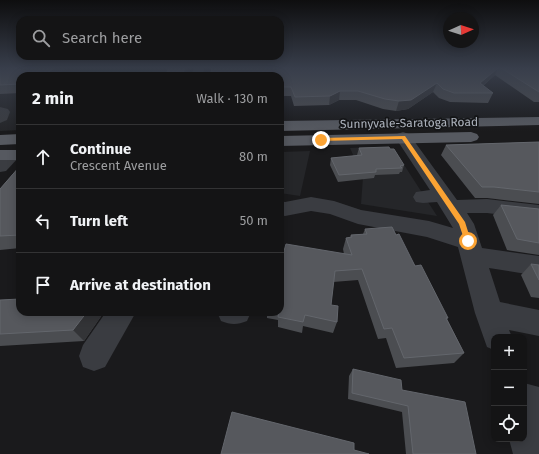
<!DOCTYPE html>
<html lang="en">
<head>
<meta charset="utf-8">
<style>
  body { margin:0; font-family:"Fira Sans",sans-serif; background:#1d1d1e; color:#f1f3f6 }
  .controls { position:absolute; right:12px; bottom:12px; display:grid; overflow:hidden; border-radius:8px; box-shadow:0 2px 10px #0003 }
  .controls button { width:36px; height:36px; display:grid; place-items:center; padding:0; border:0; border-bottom:1px solid #333334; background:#141415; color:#f1f3f6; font:20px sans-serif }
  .compass { position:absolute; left:443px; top:12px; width:36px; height:36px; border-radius:50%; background:#141415; box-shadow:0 2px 10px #0003; rotate:87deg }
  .stop { position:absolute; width:12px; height:12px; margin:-9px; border:3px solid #fba333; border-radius:50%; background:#fff }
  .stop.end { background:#fba333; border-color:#fff; box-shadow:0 1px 4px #0008 }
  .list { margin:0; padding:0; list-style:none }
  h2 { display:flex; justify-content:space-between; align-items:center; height:52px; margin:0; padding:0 16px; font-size:17px }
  h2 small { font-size:13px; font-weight:400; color:#9d9ea0 }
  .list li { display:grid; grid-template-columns:26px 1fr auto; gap:12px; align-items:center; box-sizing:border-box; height:64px; padding:0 16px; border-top:1px solid #333334 }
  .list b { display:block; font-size:15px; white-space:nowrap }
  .list p { margin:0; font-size:13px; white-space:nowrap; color:#9d9ea0 }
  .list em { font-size:13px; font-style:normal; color:#9d9ea0 }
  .icon { flex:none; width:22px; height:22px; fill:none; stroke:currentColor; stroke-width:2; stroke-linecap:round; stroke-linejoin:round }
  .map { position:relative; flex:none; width:539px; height:454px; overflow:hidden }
  .search { position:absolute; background:#141415; box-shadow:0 2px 10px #0003; left:16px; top:16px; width:268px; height:44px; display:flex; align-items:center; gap:10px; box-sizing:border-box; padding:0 14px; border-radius:12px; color:#9d9ea0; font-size:15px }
  .panel { position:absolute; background:#141415; box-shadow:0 2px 10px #0003; left:16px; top:72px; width:268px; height:244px; border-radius:12px }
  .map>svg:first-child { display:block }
  .built { fill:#252629 }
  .green { fill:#1f281f }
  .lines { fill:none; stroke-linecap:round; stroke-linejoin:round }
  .minor { fill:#3a3c41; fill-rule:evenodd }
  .major { fill:#565960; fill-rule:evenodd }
  .wall { fill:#4b4d51 }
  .shaded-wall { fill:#333437 }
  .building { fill:#56585d; stroke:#63666c }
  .route { fill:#fba333 }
  .labels { text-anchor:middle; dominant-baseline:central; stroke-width:3.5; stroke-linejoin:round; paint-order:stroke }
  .far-street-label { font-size:12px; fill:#acb2bc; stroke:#141517 }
</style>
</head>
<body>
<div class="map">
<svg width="539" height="454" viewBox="0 0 539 454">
  <rect width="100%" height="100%" fill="#1a1a1c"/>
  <g class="built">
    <path d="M0 68H191L188 76H20V130L0 131Z"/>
    <path d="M370 147 384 149 399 157 437 216 361 204 363 177 350 148Z"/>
    <path d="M310 151 300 196 280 193V152Z"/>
  </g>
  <path class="green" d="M83 68H156L151 76H75Z"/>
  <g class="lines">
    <g class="minor">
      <path d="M194 68H204L203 76H191Z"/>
      <path d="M0 107 8 109 10 112 7 120 0 123Z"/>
      <path d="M403 132 409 134 457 200 487 199 539 205V219L487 213H467L474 224 482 248 539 256V276L489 268 500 302 539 310V336L509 330 512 337H494V350L487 347 475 313 458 247 427 237 358 224 330 214 311 211 285 216 280 215V201L285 202 311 197 334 201 361 210 429 221 453 228 437 202 423 203 416 202 413 197 416 192 430 190 395 137 397 134Z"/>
      <path d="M12 150 18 151 20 156 6 171 0 172V157L6 151Z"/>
      <path d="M106 312H136L105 367 94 371 83 367 79 356 83 345Z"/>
      <path d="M217 312H251L247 321C237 325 231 325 221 321Z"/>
      <path d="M524 383 539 387V454H513L509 439H524Z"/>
    </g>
    <g class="major">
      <path d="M539 117V125L280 131V121Z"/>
      <path d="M471 132 477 134 479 137 477 140 471 142 280 146V136Z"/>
      <path d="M20 134V144L0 145V135Z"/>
      <rect x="0" y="150" width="20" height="10"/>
    </g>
  </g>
  <g class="wall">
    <path d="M0 68H66L57 76H20V93L0 94Z"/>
    <path d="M212 68H539V102H534L495 75 483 86 493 93 488 103 450 102 439 98 433 92 408 109 396 111 383 109 356 100H339L329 105 294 106 291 96H280V76Z"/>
    <path d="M539 142V204L487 198H475L441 155 446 145Z"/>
    <path d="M359 148 390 149 404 165 402 172H400L399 174 375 175 374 178 338 182 330 165 331 158 357 156V155Z"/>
    <path d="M20 166V248L0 250V189Z"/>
    <path d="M501 205 539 209V255L507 250 493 215Z"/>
    <path d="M365 229 396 235 448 318 447 319 464 353 454 363 396 368 386 338 378 339 358 280 333 282 331 305 337 322 333 333 303 326 302 333 278 327V320L267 318V312H280L344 254 343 249 346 238 350 237 351 235 363 234Z"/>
    <path d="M531 264 539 265V298L531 297 521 275Z"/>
    <path d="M0 300 104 312 84 341 0 346Z"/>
    <path d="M353 369 402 390 476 454H406L402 412 348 399 349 376Z"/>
  </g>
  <g class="shaded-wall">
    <path d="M54 68H66L57 76H47L46 74Z"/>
    <path d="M185 68H188L185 76H182Z"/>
    <path d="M498 68 495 75 475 92 480 83Z"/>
    <path d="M437 83 433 92 408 109 396 111 399 101Z"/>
    <path d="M340 91 339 100 329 105 330 96Z"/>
    <path d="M87 312H104L84 341 73 330Z"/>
  </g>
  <g class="building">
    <path d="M0 68H54L46 74H41L39 76H20V84L0 85Z"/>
    <path d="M169 68H185L182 76H165Z"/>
    <path d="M212 68H498L480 83 493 93H454L443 89 437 83 411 100 399 101 385 99 358 91H340L330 96 295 97 291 87H280V76H210Z"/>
    <path d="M501 68H539V92Z"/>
    <path d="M539 142V192L494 187H482L446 145Z"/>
    <path d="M389 147 390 149H394L404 165 400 166 402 168 376 169V172L339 175 331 158 362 155 359 148Z"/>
    <path d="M20 166V235L0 236V189Z"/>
    <path d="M501 205 539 209V243L517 239Z"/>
    <path d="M392 227 396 235 399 234 415 266 421 265 448 318H446L464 353 404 358 392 328 384 329 362 269 335 271 331 305 338 306 337 322 305 315 303 322 278 317 279 312H280V265L286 244 352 255 346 238 352 237 351 235 367 234 365 229Z"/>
    <path d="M531 264 539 265V280Z"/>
    <path d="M20 299V312H87L73 330 0 334V300Z"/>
    <path d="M353 369 401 380 402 390 465 402 476 454H413L408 406 352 393Z"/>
    <path d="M232 412 354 443V450L369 454H221Z"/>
  </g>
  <linearGradient id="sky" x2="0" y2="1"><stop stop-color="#0e0e0f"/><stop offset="0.52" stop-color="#383e4b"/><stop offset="1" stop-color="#383e4b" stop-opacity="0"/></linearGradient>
  <rect width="539" height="131" fill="url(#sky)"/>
  <path class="route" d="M405 136 465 222 471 241 470 242H465L459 224 402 139 321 141 319 140 321 138Z"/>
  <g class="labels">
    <g class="far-street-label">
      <text transform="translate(409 123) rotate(-1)">Sunnyvale-Saratoga Road</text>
    </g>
  </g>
</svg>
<div class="controls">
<button>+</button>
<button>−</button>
<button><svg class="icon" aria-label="locate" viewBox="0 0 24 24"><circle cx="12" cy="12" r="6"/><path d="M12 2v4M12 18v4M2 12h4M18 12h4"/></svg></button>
</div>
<svg class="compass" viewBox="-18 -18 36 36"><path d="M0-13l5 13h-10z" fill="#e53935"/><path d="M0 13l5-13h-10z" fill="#9d9ea0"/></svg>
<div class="stop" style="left:468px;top:241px"></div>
<div class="stop end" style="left:321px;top:140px"></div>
<div class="search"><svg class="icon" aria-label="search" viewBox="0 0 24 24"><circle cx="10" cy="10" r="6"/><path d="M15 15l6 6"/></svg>Search here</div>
<section class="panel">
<h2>2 min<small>Walk · 130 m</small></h2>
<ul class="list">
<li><svg class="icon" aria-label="ahead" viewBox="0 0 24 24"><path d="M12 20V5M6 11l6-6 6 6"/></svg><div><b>Continue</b><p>Crescent Avenue</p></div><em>80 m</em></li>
<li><svg class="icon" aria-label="left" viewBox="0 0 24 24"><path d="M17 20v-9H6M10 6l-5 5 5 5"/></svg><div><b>Turn left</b></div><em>50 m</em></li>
<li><svg class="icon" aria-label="arrive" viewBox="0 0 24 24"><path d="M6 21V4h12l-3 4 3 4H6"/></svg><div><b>Arrive at destination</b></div></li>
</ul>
</section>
</div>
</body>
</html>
